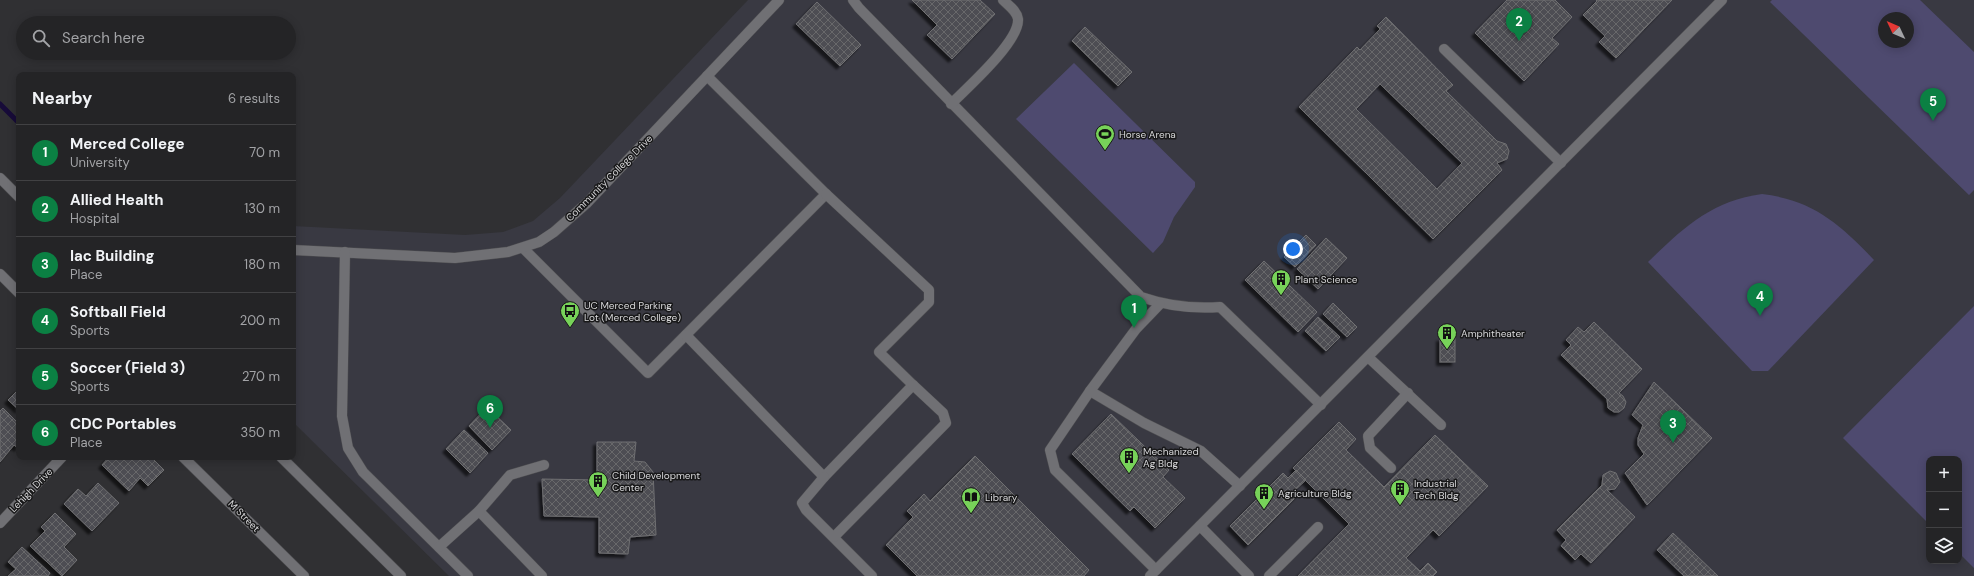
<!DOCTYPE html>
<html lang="en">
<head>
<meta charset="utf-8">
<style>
  body { margin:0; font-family:"DM Sans",sans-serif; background:#303032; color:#f1f3f6 }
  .controls { position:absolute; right:12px; bottom:12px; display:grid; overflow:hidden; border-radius:8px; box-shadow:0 2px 10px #0003 }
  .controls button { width:36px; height:36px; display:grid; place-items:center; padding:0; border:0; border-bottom:1px solid #414143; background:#242426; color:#f1f3f6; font:20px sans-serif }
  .compass { position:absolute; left:1878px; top:12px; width:36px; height:36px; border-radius:50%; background:#242426; box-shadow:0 2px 10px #0003; rotate:314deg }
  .you { position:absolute; left:1293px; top:249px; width:14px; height:14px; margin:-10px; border:3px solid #fff; border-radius:50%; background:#1a73e8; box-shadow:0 0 0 6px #1a73e833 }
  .badge { display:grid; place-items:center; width:26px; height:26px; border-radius:50%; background:#0b8043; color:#fff; font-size:13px; font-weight:700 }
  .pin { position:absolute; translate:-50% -33px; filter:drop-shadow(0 1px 2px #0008) }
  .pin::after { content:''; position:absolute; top:21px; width:14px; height:12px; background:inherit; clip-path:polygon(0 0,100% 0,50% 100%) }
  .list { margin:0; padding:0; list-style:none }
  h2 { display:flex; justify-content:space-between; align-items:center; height:52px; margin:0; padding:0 16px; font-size:17px }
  h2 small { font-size:13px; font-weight:400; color:#a3a4a7 }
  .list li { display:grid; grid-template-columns:26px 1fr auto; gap:12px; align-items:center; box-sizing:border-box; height:56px; padding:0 16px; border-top:1px solid #414143 }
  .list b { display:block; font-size:15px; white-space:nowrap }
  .list p { margin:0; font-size:13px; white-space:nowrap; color:#a3a4a7 }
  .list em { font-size:13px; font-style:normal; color:#a3a4a7 }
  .icon { flex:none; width:22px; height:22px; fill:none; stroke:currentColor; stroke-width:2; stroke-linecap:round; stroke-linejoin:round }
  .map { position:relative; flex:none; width:1974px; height:576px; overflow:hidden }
  .search { position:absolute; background:#242426; box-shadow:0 2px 10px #0003; left:16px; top:16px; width:280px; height:44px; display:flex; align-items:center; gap:10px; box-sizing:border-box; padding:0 14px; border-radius:22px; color:#a3a4a7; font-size:15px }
  .panel { position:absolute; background:#242426; box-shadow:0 2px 10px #0003; left:16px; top:72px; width:280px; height:388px; border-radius:8px }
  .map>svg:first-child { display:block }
  .built { fill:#393942; fill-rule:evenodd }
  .pitch { fill:#4e4a6f; fill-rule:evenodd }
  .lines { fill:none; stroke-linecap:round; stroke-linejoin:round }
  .stream { stroke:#170b39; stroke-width:5 }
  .building { fill:url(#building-cross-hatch); stroke:#6f6f72; fill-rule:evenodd; filter:url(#shadow) }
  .minor-casing { stroke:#4d4d50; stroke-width:11 }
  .minor { stroke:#707074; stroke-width:10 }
  .labels { text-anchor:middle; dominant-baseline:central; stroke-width:3; stroke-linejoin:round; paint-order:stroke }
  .poi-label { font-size:10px; fill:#d7d7d9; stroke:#181819; text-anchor:start }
  .street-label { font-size:10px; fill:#d7d7d9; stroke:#181819 }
</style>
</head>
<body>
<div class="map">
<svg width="1974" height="576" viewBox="0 0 1974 576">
  <defs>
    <pattern id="building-cross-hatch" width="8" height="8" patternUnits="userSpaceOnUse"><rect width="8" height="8" fill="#4e4e52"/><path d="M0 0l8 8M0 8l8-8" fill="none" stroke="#67676a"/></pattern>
    <filter id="shadow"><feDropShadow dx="-3.5" dy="3.5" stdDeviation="1" flood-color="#0009"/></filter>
  </defs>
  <rect width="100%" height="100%" fill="#303033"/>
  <path class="built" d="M748 0H1974V576H449L293 422V226L465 235 503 232 533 221 560 198ZM1884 18H1908V42H1884ZM1929 459H1959V561H1929Z"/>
  <g class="pitch">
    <path d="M1772 0H1920L1974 52V190L1969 195 1770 2ZM1884 18H1908V42H1884Z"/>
    <path d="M1074 63 1195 182V187L1174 217 1163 242 1153 253 1016 119Z"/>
    <path d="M1762 194C1813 200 1840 224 1874 260L1768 371H1752L1648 262C1683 228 1711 201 1762 194Z"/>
    <path d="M1974 306V568L1959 553V459H1929V524L1843 438Z"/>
  </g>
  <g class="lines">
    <path class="stream" d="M0 104 19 123"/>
  </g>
  <g class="building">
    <path d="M912 0H980L995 14 952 59 927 35 937 25Z"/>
    <path d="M1507 0H1555L1572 17 1552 38 1559 44 1524 81 1475 33Z"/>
    <path d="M1596 0H1672L1616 58 1599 42 1605 36 1583 15 1597 1Z"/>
    <path d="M817 2 861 45 840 66 796 24Z"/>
    <path d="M1386 17 1453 85 1446 91 1497 141 1506 144 1509 151 1507 159 1497 163 1502 170 1433 239 1299 107 1357 47 1360 50 1380 29 1377 26ZM1380 84 1462 163 1437 189 1356 109Z"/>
    <path d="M1085 27 1132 72 1118 86 1072 41Z"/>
    <path d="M1306 235 1316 245 1295 267 1284 257Z"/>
    <path d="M1326 238 1347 258 1318 289 1297 269Z"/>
    <path d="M1264 261 1317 312 1298 332 1245 280Z"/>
    <path d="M1333 303 1357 327 1347 337 1323 314Z"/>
    <path d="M1318 317 1340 337 1326 351 1305 331Z"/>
    <path d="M1594 322 1642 369 1619 393 1623 396 1626 402 1624 408 1619 412H1614L1608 408 1607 399 1561 355 1571 345 1566 340 1578 327 1584 332Z"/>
    <rect x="1440" y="338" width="15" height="24"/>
    <path d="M1654 382 1712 438 1647 505 1625 473 1644 454 1638 445V438L1643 425 1632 415Z"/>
    <path d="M19 389V410L8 400Z"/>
    <path d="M487 407 511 430 492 450 469 426Z"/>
    <path d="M3 408 19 424V446L18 448 14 445 0 462V411Z"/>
    <path d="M1111 414 1169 470 1163 477 1185 498 1155 528 1134 507 1130 511 1072 454Z"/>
    <path d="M1339 422 1356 439 1346 450 1384 487 1435 435 1488 486 1439 536 1433 530 1406 558 1420 571 1428 563 1437 572 1433 576H1298L1349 524 1293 468Z"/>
    <path d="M464 430 488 453 470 473 446 449Z"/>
    <path d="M597 442H636L634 461 645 462 653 472 656 535 630 537 628 554 599 553V517L544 516 542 479 597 480Z"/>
    <path d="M975 456 1089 570 1084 576H917L886 545 913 517 907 511 924 494 930 501Z"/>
    <path d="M109 457H151L164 470 148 486 140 478 129 491 102 465Z"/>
    <path d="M1296 470 1306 480 1295 490 1299 494 1248 545 1230 526 1283 473 1288 478Z"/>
    <path d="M1610 471 1616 473 1620 482 1615 489 1607 490 1635 517 1591 563 1581 554 1575 560 1561 546 1566 540 1557 530 1602 485 1603 475Z"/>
    <path d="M98 483 119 503 92 531 64 504 78 489 86 496Z"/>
    <path d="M55 513 76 534 64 547 77 560 62 576 30 546 45 531 41 527Z"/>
    <path d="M1673 533 1718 576H1684L1657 550Z"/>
    <path d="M22 547 50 573 48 576H8L16 569 8 562Z"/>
  </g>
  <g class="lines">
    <defs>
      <g id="minor">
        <path d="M853 0 859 8 1141 297C1167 306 1192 309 1220 307L1321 405"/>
        <path d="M1444 49 1561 163"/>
        <path d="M951 104C967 88 1020 41 1018 19 1017 11 1009 6 1003 0"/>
        <path d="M0 178 19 197"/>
        <path d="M523 248 648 373 826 194 707 76"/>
        <path d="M293 250 455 258 508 252 539 242 554 232 587 203 779 0"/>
        <path d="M345 252 342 416 348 448 363 472 468 576"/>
        <path d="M0 274 19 293"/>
        <path d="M686 335 824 477 913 385 879 352 929 302V290L826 194"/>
        <path d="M1368 357 1441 425"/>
        <path d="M1090 391 1136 329 1160 304"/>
        <path d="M183 457 304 576"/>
        <path d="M281 457 401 576"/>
        <path d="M1391 468 1370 448 1368 436 1408 393"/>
        <path d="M824 477 802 503 806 510 872 576"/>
        <path d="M479 511 542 576"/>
        <path d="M0 523 62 457"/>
        <path d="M1200 526 1249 576"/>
        <path d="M834 537 946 423 943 413 913 385"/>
        <path d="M439 547 479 511 510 475 544 465"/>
        <path d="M1156 570 1055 470 1050 450 1090 391 1144 423 1201 451 1240 486"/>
        <path d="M1150 576 1722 0"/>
        <path d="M1269 576 1318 527"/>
      </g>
    </defs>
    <use href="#minor" class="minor-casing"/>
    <use href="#minor" class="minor"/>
  </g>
  <defs>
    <symbol id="stadium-pin" viewBox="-11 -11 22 30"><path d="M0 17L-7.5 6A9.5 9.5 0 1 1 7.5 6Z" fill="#77d259" stroke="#181819"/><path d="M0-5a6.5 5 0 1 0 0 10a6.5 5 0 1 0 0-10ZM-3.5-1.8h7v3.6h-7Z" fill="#111"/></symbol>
    <symbol id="building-pin" viewBox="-11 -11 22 30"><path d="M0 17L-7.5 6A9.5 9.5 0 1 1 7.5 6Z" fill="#77d259" stroke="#181819"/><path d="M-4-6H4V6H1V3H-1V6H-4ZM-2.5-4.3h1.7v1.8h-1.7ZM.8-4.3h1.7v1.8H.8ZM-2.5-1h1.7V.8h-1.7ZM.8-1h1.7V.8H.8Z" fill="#111"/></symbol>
    <symbol id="bus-pin" viewBox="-11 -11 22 30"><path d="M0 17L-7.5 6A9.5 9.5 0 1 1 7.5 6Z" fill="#77d259" stroke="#181819"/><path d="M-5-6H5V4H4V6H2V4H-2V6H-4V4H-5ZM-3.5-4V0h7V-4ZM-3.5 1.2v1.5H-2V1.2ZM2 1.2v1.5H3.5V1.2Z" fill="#111"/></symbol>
    <symbol id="library-pin" viewBox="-11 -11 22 30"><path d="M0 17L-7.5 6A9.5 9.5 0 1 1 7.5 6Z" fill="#77d259" stroke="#181819"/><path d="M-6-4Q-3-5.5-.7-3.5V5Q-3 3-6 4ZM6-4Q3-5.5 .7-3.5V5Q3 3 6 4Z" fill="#111"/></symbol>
  </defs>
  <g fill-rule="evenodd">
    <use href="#stadium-pin" x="1094" y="123" width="22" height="30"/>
    <use href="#building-pin" x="1270" y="268" width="22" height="30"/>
    <use href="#bus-pin" x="559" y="300" width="22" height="30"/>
    <use href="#building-pin" x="1436" y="322" width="22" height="30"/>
    <use href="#building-pin" x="1118" y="446" width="22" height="30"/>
    <use href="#building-pin" x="587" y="470" width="22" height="30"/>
    <use href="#building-pin" x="1389" y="478" width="22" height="30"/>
    <use href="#building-pin" x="1253" y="482" width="22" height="30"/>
    <use href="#library-pin" x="960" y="486" width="22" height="30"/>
  </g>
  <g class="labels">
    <g class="poi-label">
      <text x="1119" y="134">Horse Arena</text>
      <text x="1295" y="279">Plant Science</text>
      <text x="584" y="305">UC Merced Parking<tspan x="584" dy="12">Lot (Merced College)</tspan></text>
      <text x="1461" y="333">Amphitheater</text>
      <text x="1143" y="451">Mechanized<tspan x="1143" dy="12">Ag Bldg</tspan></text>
      <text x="612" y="475">Child Development<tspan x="612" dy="12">Center</tspan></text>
      <text x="1414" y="483">Industrial<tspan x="1414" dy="12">Tech Bldg</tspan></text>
      <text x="1278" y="493">Agriculture Bldg</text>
      <text x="985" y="497">Library</text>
    </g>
    <g class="street-label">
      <text transform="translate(609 178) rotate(-45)">Community College Drive</text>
      <text transform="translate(31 490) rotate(-46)">Lehigh Drive</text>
      <text transform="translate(244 516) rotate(45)">M Street</text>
    </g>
  </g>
</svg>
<div class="controls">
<button>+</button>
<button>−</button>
<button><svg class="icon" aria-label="layers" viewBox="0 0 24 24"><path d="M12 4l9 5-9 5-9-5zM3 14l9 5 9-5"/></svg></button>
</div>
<svg class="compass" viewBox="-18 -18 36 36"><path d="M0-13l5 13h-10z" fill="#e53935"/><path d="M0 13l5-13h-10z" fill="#a3a4a7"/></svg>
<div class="you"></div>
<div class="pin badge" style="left:1134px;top:328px">1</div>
<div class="pin badge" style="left:1519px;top:41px">2</div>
<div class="pin badge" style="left:1673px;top:443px">3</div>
<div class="pin badge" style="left:1760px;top:316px">4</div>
<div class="pin badge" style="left:1933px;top:121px">5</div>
<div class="pin badge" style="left:490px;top:428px">6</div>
<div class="search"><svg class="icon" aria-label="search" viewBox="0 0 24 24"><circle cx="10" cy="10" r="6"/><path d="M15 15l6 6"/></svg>Search here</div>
<section class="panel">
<h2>Nearby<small>6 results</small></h2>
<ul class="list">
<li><span class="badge">1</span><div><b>Merced College</b><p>University</p></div><em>70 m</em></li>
<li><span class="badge">2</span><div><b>Allied Health</b><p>Hospital</p></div><em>130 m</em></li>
<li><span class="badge">3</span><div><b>Iac Building</b><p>Place</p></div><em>180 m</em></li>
<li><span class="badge">4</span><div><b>Softball Field</b><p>Sports</p></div><em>200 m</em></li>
<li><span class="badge">5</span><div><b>Soccer (Field 3)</b><p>Sports</p></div><em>270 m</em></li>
<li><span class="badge">6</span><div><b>CDC Portables</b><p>Place</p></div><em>350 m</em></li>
</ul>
</section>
</div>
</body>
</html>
